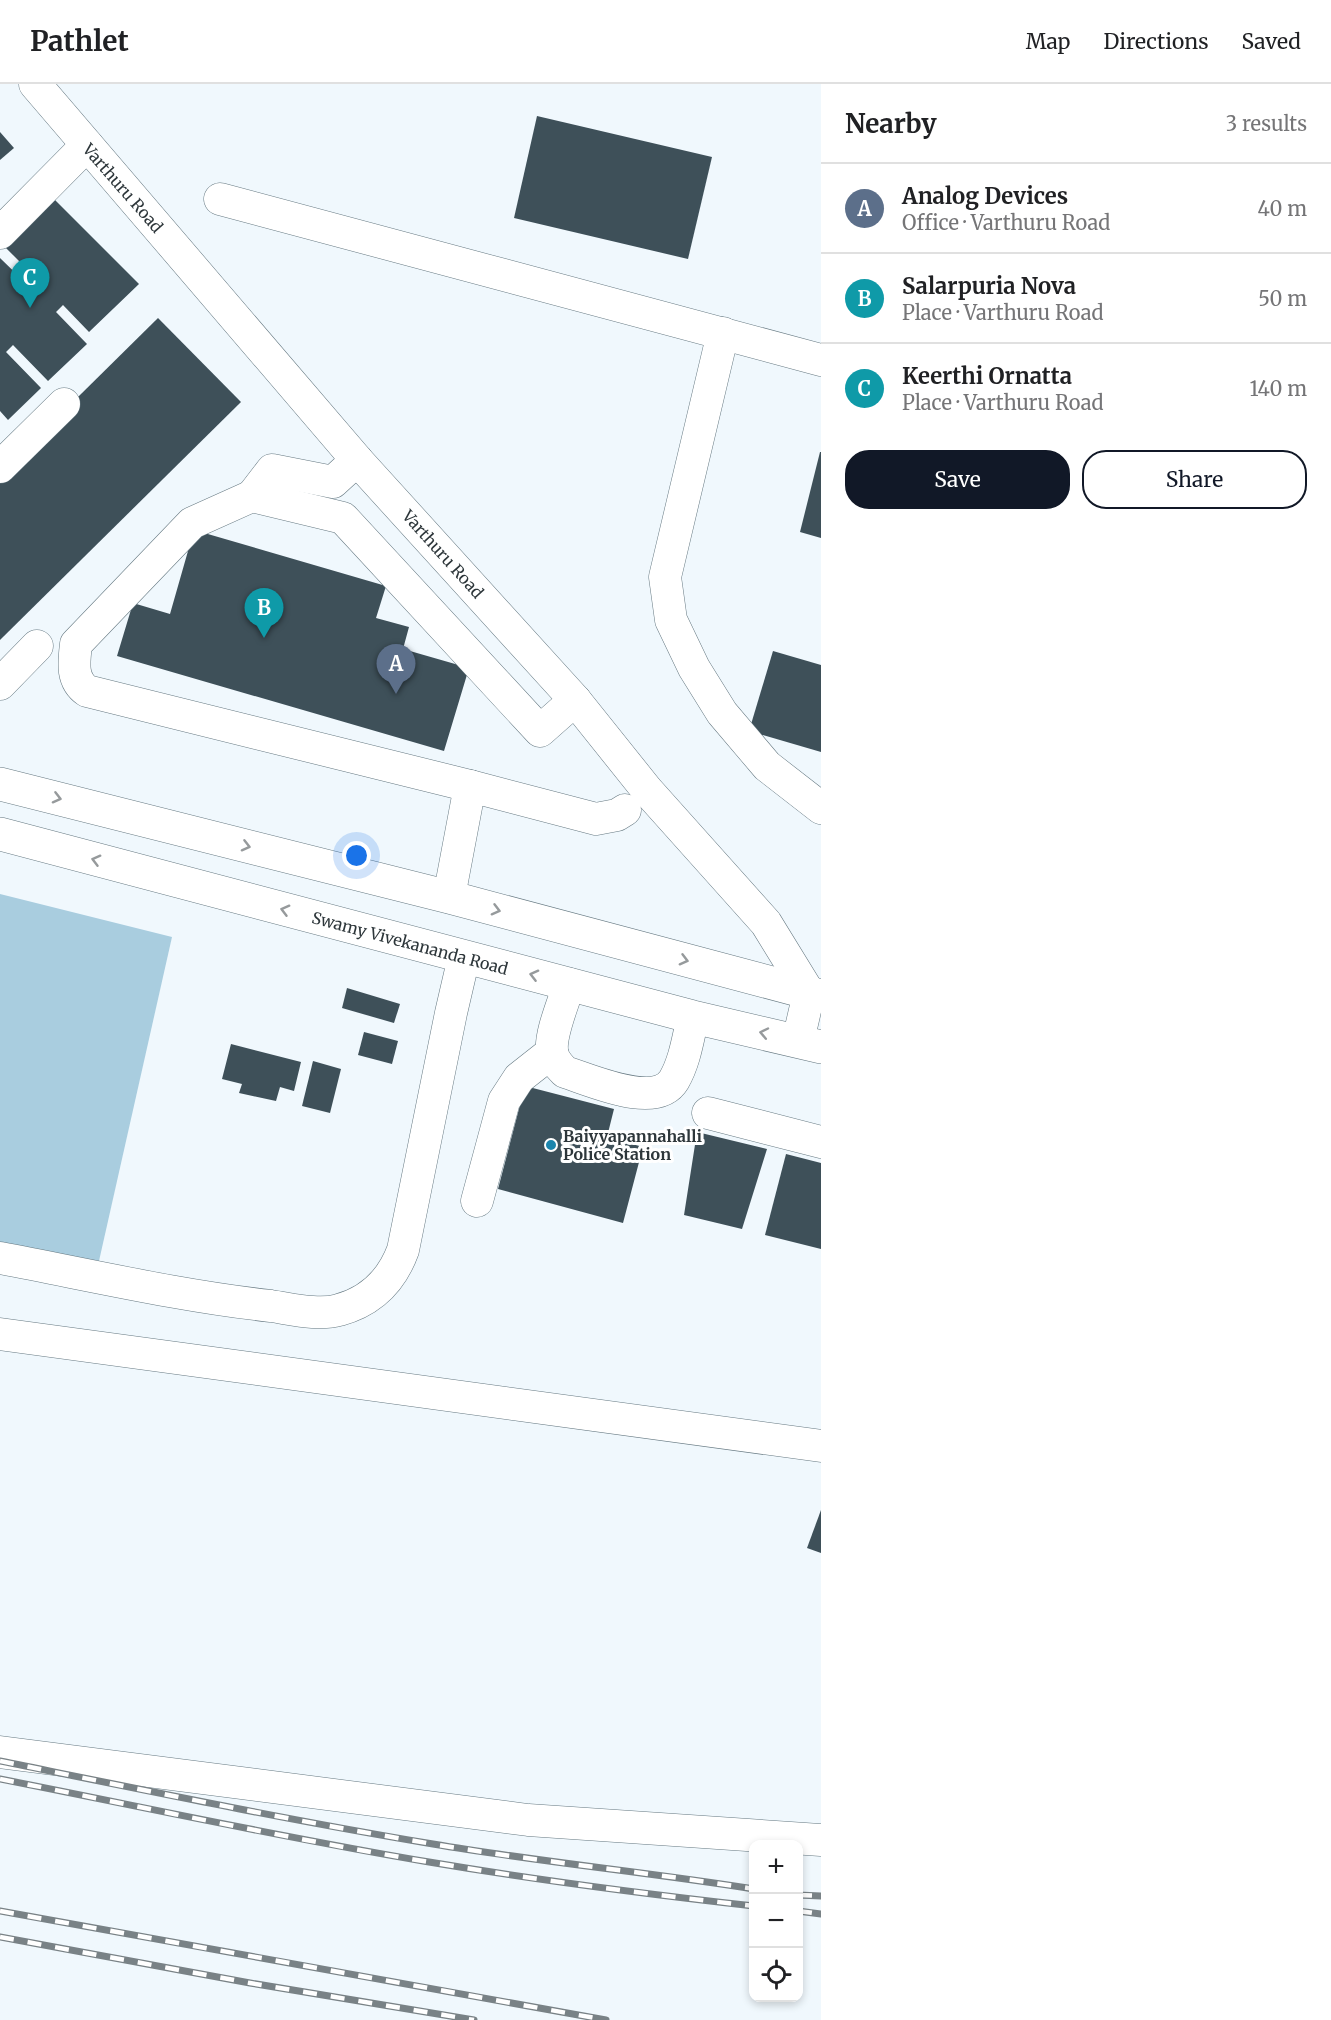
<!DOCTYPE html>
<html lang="en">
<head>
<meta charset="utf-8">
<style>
  body { margin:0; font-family:Merriweather,serif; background:#f6f6f6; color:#202124 }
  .controls { position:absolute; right:18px; bottom:18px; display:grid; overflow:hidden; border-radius:12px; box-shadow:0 3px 9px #0003 }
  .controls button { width:54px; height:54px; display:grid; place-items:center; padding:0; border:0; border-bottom:2px solid #e0e0e0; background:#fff; color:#202124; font:30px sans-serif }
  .you { position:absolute; left:357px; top:772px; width:21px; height:21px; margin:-15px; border:4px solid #fff; border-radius:50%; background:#1a73e8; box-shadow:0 0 0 9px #1a73e833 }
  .badge { display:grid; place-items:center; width:39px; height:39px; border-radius:50%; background:#111827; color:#fff; font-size:20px; font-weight:700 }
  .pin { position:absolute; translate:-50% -50px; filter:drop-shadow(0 2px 3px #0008) }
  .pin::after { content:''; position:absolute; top:32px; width:21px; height:18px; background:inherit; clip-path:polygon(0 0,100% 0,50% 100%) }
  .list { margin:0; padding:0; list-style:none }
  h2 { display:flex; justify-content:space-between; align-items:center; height:78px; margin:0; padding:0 24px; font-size:26px }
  h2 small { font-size:20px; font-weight:400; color:#757577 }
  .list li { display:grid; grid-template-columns:39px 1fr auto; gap:18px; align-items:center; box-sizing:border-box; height:90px; padding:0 24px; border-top:2px solid #e0e0e0 }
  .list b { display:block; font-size:22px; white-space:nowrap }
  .list p { margin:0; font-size:20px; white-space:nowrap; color:#757577 }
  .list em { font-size:20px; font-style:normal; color:#757577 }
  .actions { display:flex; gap:12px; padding:18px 24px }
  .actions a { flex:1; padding:14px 0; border:2px solid #111827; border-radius:24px; text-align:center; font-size:21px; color:#111827 }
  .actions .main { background:#111827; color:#fff }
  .icon { flex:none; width:33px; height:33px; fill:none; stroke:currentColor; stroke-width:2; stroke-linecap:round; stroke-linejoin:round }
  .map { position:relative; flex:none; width:821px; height:1936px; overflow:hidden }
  header { display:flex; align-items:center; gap:36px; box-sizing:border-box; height:84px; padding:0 30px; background:#fff; border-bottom:2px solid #e0e0e0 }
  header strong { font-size:28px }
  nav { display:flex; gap:33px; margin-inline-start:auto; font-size:21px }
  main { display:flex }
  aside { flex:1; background:#fff }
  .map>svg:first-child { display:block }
  .green { fill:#a9cddf }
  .building { fill:#3e5059 }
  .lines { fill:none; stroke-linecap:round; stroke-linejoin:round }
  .minor-casing { stroke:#667982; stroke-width:33 }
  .major-casing { stroke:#667982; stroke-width:34 }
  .minor { stroke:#fff; stroke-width:32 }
  .major { stroke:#fff; stroke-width:33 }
  .rail-casing { stroke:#798286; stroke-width:7 }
  .rail { stroke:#fff; stroke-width:4.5; stroke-dasharray:14; stroke-linecap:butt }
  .oneway { stroke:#969a9c }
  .poi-dot { fill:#1b85ad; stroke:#fff; stroke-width:2 }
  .labels { text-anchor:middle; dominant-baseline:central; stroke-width:6; stroke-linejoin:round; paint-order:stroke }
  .street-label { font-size:16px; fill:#2d363a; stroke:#fff }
  .poi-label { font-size:16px; font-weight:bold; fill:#2d363a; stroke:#fff; text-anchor:start }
</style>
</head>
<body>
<header>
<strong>Pathlet</strong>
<nav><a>Map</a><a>Directions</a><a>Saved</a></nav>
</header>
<main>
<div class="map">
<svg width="821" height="1936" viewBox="0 0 821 1936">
  <rect width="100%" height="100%" fill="#f0f8fd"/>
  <path class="green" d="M0 810 172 853 99 1177 0 1164Z"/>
  <g class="building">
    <path d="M537 32 712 73 688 175 514 134Z"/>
    <path d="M0 48 14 64 0 76Z"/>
    <path d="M49 110 139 200 89 248 63 221 56 228 87 260 48 297 13 261 6 268 41 304 8 336 0 327V174L34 207 41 199 1 159Z"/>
    <path d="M158 234 241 318 0 556V390Z"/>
    <path d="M820 368H821V454L800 448Z"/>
    <path d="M194 446 386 502 376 534 409 543 403 565 469 584 444 667 117 572 133 519 170 530Z"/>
    <path d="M773 567 821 581V668L749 647Z"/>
    <path d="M347 904 400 920 394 939 342 924Z"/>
    <path d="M364 948 398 957 392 980 358 971Z"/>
    <path d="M231 960 301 978 294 1007 280 1003 276 1017 239 1009 242 1000 222 995Z"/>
    <path d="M313 977 341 985 330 1029 302 1022Z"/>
    <path d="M525 1002 614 1025 607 1053 643 1063 623 1139 498 1105Z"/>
    <path d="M697 1048 767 1065 742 1145 684 1131Z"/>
    <path d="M786 1070 821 1079V1165L765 1151Z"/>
    <path d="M821 1426V1469L807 1464Z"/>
  </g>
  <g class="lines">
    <defs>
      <g id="minor">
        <path d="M35 0 357 376 575 616 647 706 766 839 809 909 798 957"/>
        <path d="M220 115 821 276"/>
        <path d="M0 149 87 61"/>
        <path d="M723 249 665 493 671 536 694 584 722 629 767 682 821 724"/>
        <path d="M0 383 64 320"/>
        <path d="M252 412 272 386 333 398 357 376"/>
        <path d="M0 600 37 562"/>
        <path d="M470 702 87 607C71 596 74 578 76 560L192 439 252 412 343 434 540 647 575 616"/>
        <path d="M449 813 470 702 596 735 617 731 625 726"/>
        <path d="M569 900C564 918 550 949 552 967 553 976 559 982 565 988 591 996 656 1026 674 996 685 977 688 954 693 933"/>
        <path d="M708 1029 821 1058"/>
        <path d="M477 1117 504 1017 519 994 552 968"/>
        <path d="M0 1174C90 1191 180 1212 271 1222 292 1225 319 1232 339 1226 372 1217 392 1196 403 1166L451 929 464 873"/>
        <path d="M0 1250 821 1362"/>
        <path d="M0 1668 528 1736 821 1756"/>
      </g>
      <g id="major">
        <path d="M0 700 449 813 821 912"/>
        <path d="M0 750 693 933 821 963"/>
      </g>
    </defs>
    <use href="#minor" class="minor-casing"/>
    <use href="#major" class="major-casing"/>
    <use href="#minor" class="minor"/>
    <use href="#major" class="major"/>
    <defs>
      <g id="rail">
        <path d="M0 1677C144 1706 288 1736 433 1760 540 1778 647 1788 754 1805"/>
        <path d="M0 1695C143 1723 285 1754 429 1778 537 1796 645 1810 754 1822"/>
        <path d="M798 1811 821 1812"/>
        <path d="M0 1827 606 1936"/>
        <path d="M798 1827 821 1830"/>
        <path d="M0 1853 250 1899 474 1936"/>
      </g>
    </defs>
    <use href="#rail" class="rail-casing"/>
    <use href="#rail" class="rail"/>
  </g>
  <defs><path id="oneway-chevron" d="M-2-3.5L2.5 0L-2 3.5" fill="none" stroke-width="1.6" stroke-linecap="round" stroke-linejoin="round" transform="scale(1.5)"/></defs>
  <g class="oneway">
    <use href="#oneway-chevron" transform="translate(57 714) rotate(14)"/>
    <use href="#oneway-chevron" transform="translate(246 762) rotate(14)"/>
    <use href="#oneway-chevron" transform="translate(96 776) rotate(-165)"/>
    <use href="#oneway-chevron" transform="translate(285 826) rotate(-165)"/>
    <use href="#oneway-chevron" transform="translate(496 826) rotate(15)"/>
    <use href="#oneway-chevron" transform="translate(684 876) rotate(15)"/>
    <use href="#oneway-chevron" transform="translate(534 891) rotate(-166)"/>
    <use href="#oneway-chevron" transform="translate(764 949) rotate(-168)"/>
  </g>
  <circle class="poi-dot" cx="551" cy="1061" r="6"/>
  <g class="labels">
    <g class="street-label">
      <text transform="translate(123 104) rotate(49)">Varthuru Road</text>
      <text transform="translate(443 470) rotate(48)">Varthuru Road</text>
      <text transform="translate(410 859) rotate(15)">Swamy Vivekananda Road</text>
    </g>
    <g class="poi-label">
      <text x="563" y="1052">Baiyyapannahalli<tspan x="563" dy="18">Police Station</tspan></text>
    </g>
  </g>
</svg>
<div class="controls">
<button>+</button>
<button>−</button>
<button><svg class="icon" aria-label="locate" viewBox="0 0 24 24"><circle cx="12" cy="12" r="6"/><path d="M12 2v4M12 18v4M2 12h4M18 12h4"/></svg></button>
</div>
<div class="you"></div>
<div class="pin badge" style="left:396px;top:610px;background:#5c6f8a">A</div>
<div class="pin badge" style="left:264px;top:554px;background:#0f9aa8">B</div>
<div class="pin badge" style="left:30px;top:224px;background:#0f9aa8">C</div>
</div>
<aside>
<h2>Nearby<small>3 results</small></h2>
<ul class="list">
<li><span class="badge" style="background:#5c6f8a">A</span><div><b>Analog Devices</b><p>Office · Varthuru Road</p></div><em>40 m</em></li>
<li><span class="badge" style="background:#0f9aa8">B</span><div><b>Salarpuria Nova</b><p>Place · Varthuru Road</p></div><em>50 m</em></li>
<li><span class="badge" style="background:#0f9aa8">C</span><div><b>Keerthi Ornatta</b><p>Place · Varthuru Road</p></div><em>140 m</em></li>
</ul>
<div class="actions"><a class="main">Save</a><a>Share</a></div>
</aside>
</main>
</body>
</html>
